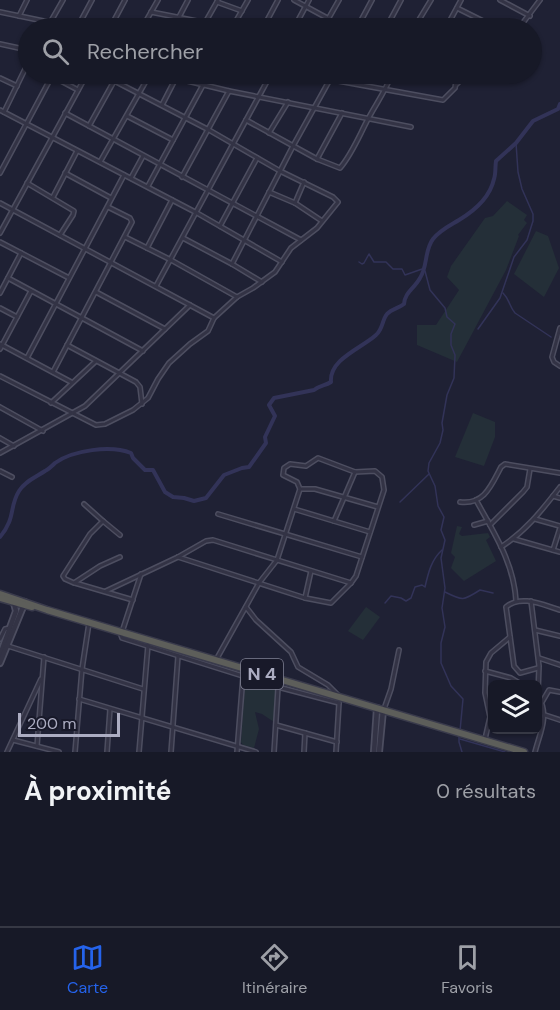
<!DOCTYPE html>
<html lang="fr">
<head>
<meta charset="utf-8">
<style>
  body { margin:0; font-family:"DM Sans",sans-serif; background:#242633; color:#f1f3f6 }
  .controls { position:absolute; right:18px; bottom:18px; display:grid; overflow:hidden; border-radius:9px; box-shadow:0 2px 4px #0004 }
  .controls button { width:54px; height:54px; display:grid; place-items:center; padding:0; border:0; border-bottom:2px solid #363844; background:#171927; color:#f1f3f6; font:30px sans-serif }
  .scale { position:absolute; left:18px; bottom:15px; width:102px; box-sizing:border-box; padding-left:6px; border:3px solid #acadc2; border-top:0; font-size:16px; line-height:21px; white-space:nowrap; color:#acadc2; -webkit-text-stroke:4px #181929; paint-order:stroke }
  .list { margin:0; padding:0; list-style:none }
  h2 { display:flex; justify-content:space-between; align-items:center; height:78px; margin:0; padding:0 24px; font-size:26px }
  h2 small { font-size:20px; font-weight:400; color:#9ea0a7 }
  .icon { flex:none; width:33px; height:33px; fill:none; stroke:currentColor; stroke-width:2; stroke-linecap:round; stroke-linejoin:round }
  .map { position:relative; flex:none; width:560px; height:752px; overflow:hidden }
  .search { position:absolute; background:#171927; box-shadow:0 2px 4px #0004; left:18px; right:18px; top:18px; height:66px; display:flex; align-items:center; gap:15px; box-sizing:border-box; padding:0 21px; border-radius:33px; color:#9ea0a7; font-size:22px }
  .sheet { height:174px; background:#171927 }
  nav { display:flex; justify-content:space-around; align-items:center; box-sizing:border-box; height:84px; border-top:2px solid #363844; background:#171927; font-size:16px; color:#9ea0a7 }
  nav a { display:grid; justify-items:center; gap:3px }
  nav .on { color:#2563eb }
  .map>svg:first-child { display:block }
  .green { fill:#242f38 }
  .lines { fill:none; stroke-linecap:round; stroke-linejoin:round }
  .stream { stroke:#323358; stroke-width:1.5 }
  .canal { stroke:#323358; stroke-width:4 }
  .minor-casing { stroke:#4d4e60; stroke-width:6 }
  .tertiary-casing { stroke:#4d4e60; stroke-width:8 }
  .trunk-casing { stroke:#3a3b4c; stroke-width:9 }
  .minor { stroke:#333345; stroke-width:3 }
  .tertiary { stroke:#333345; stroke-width:4.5 }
  .trunk { stroke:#5d5e5a; stroke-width:6 }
  .labels { text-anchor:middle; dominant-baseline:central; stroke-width:4.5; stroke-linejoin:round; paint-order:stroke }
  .shield { fill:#181929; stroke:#808194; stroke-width:1.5 }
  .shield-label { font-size:18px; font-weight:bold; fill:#acadc2 }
</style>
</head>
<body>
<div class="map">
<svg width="560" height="752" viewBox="0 0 560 752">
  <rect width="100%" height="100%" fill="#1f2134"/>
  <g class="green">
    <path d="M507 201 527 215 524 220 527 223 518 235 519 236 506 270 457 362 417 345V325H436L459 290 447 277 451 266 485 218 493 216Z"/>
    <path d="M536 231 548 236 559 268 544 297 514 274Z"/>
    <path d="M473 413 495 422V437L484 466 455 457Z"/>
    <path d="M457 526 462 527 459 534 462 536 488 533 490 537 486 540 496 561 464 581 451 568 455 557 451 553Z"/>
    <path d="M366 607 380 617 363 640 348 631Z"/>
    <path d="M247 681 275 689 276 692 274 722 262 714 255 712 259 729 254 748 243 745 241 742 245 683Z"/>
  </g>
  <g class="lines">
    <g class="stream">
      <path d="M359 262 362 264 364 263 369 254 374 262H386L393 269H402L405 275 425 268"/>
      <path d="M425 271 430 290 445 308 447 317 455 324 451 334V345L455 355 454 378 447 395 442 423 443 430 440 443 429 463 428 471 435 486 438 506 444 517 441 530 445 540 441 558 445 588 442 608 445 627 441 643V663L451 686 463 699 460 731"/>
      <path d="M503 293C510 300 509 306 515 313L551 337"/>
      <path d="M478 329 500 298 514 257 527 240 533 221V214L522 189 518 172 516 143"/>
      <path d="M400 502 429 474"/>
      <path d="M445 592C463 601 463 601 480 590L493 593"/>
      <path d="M385 603 391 596 401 598 406 601 411 598 415 587 422 585 425 587C428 574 431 560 442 550"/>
      <path d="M459 735V742L462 752"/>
      <path d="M460 739 505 752"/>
    </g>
    <path class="canal" d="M0 537C16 518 9 507 19 491 25 481 36 477 45 471 49 469 52 466 55 463 73 450 111 445 131 453L133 458 145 470H153L165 492 173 497 184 498 194 501 206 498 224 475 242 468 249 467 266 443 265 437 275 416 269 405 274 398 314 390C320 385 325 386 331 382 329 359 362 348 376 335 383 329 382 320 387 314 391 309 399 308 404 304 405 292 414 289 420 278 428 266 424 251 433 239 440 230 449 226 459 220 474 211 490 197 494 179 496 173 495 167 496 161L516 143 533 121 558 109 560 104"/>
    <defs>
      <g id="minor">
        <path d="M294 0 329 19"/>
        <path d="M500 0 530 16"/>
        <path d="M217 2 242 11"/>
        <path d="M457 8 497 28"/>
        <path d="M0 12 77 28 92 0"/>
        <path d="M151 12 232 28"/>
        <path d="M19 16 27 0"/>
        <path d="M179 17 188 0"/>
        <path d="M47 28 63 0"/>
        <path d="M110 28 125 0"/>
        <path d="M142 28 158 0"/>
        <path d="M202 28 218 0"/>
        <path d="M232 28 248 0"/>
        <path d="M263 28 278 0"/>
        <path d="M294 28 309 0"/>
        <path d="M323 28 339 0"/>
        <path d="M357 28 372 0"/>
        <path d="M386 28 401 0"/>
        <path d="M414 28 431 0"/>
        <path d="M446 28 461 0"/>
        <path d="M476 28 483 22"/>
        <path d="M519 28 540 0"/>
        <path d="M0 44 28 50"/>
        <path d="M48 74 78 90"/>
        <path d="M300 74 443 100 455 88 457 74"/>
        <path d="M0 78 17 86"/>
        <path d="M175 78 229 91 411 127"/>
        <path d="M457 84 467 74"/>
        <path d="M162 105 178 74"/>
        <path d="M0 110 197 213 282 262"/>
        <path d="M4 112 28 63"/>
        <path d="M65 113 301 240"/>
        <path d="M127 116 173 140"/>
        <path d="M246 120 317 159 340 168C352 154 359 136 368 119 376 104 386 90 392 74"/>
        <path d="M89 126 118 74"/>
        <path d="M269 133 288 102"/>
        <path d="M317 159 342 113"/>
        <path d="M100 162 150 74"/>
        <path d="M0 173 53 74"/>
        <path d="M65 173 111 198"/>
        <path d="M182 177 229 91"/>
        <path d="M131 178 143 156"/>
        <path d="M27 183 74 211 73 215 60 235"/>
        <path d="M148 186 203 85"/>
        <path d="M269 192 295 203 322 221"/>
        <path d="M53 197 77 151"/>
        <path d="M0 203 214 318"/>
        <path d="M295 203 304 182"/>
        <path d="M220 226 257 158"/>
        <path d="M0 233 87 74"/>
        <path d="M125 237 171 260 237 297"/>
        <path d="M183 238 232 264 262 282"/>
        <path d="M0 242 69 278"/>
        <path d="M147 248 172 200"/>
        <path d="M232 264 293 146 333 74"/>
        <path d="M8 278 143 351"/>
        <path d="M156 286 271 74"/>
        <path d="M96 292 165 329"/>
        <path d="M0 293 21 253"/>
        <path d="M0 308 17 317"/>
        <path d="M560 328 552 357 554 362 560 366"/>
        <path d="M0 344 71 382"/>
        <path d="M67 345 136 382 140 387 142 404"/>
        <path d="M0 349 31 291"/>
        <path d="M27 358 124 175"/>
        <path d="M53 372 132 222 130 218 108 207"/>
        <path d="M0 376 96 425 105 424 133 410 148 398 158 379 169 363 190 344 208 331 214 318 237 297 253 288 275 272 291 248 317 228 338 202 333 197 280 171 209 130 101 74"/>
        <path d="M51 403 96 361"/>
        <path d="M0 407 43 431"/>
        <path d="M0 438 14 446"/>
        <path d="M0 453 85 406 190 305"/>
        <path d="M0 471 12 477"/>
        <path d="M553 496 560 498"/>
        <path d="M476 500C494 533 514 563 516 601"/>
        <path d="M460 502C484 505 491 486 501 467L505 464 560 473"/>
        <path d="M84 504 103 521"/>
        <path d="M294 509 370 532"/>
        <path d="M218 514 362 557"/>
        <path d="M535 519 560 526"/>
        <path d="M334 521 355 472"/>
        <path d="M474 525 488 521"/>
        <path d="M490 525 523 492 527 487 530 469"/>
        <path d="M514 539 560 552"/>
        <path d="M501 547C526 531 542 510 560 487"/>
        <path d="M553 550 560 528"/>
        <path d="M120 557 100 566 74 583 65 579 63 576 90 534 103 521 120 535"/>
        <path d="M178 557 305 598 331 603 351 583 356 576 384 490 382 477 375 471 355 472 318 458 306 466 290 464 284 468 283 475 297 482 300 489H315L378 507"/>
        <path d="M141 574 121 635 122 638 278 687 339 703"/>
        <path d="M75 583 133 600"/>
        <path d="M106 591 178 557 206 541 213 540 351 583"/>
        <path d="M305 598 311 571"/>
        <path d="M531 601 539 666 538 694"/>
        <path d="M246 607 256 620 291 652 298 667 328 685 337 694"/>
        <path d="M535 630 560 636"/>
        <path d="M0 639 5 629 10 628"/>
        <path d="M8 646 143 689"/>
        <path d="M539 658 560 665"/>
        <path d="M216 660 259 583 277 560 300 489"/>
        <path d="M538 668 520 673 514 666 506 607C521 594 543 605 560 610"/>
        <path d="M485 671 511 678 521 684"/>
        <path d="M79 699 256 752"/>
        <path d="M542 702 549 690 560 692"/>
        <path d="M384 709 391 689 399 650"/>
        <path d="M545 715 560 720"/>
        <path d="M276 725 337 742"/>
        <path d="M485 739 490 717 485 693 486 662 491 653 510 637"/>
        <path d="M13 740 59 752"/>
        <path d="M37 746 44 657"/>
        <path d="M7 752 41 679"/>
        <path d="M75 752 82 669 89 623"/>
        <path d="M107 752 110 709"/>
        <path d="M139 752 148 645"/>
        <path d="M171 752 178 656"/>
        <path d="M237 752 243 676"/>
        <path d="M274 752 278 688"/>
        <path d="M304 752 305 733"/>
        <path d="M336 752 339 703"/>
        <path d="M535 752C540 732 550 715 538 696"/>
      </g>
      <g id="tertiary">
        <path d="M0 655 16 611 14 603"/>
        <path d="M0 663 25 602"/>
        <path d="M374 752 377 708"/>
        <path d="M379 752 383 710"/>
      </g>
      <g id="trunk">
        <path d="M0 594 47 610 524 752"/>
        <path d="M0 598 32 607"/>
      </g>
    </defs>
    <use href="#minor" class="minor-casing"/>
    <use href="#tertiary" class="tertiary-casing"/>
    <use href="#trunk" class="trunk-casing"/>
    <use href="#minor" class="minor"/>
    <use href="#tertiary" class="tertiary"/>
    <use href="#trunk" class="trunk"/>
  </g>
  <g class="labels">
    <rect class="shield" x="241" y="659" width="42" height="30" rx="4.5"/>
    <g class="shield-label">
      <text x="262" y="674">N 4</text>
    </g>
  </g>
</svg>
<div class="controls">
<button><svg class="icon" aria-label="layers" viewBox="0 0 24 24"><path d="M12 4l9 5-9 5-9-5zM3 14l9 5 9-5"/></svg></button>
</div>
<div class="scale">200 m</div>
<div class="search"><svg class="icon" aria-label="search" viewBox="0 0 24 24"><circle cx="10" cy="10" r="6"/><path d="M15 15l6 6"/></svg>Rechercher</div>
</div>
<section class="sheet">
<h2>À proximité<small>0 résultats</small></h2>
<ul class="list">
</ul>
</section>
<nav>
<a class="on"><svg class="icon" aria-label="map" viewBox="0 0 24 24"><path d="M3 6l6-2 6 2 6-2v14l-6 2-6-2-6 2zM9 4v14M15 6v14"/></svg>Carte</a>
<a><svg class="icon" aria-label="directions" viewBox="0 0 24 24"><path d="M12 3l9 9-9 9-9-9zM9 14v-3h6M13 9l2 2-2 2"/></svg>Itinéraire</a>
<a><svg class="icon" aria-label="saved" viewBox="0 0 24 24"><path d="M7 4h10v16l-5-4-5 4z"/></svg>Favoris</a>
</nav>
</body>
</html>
